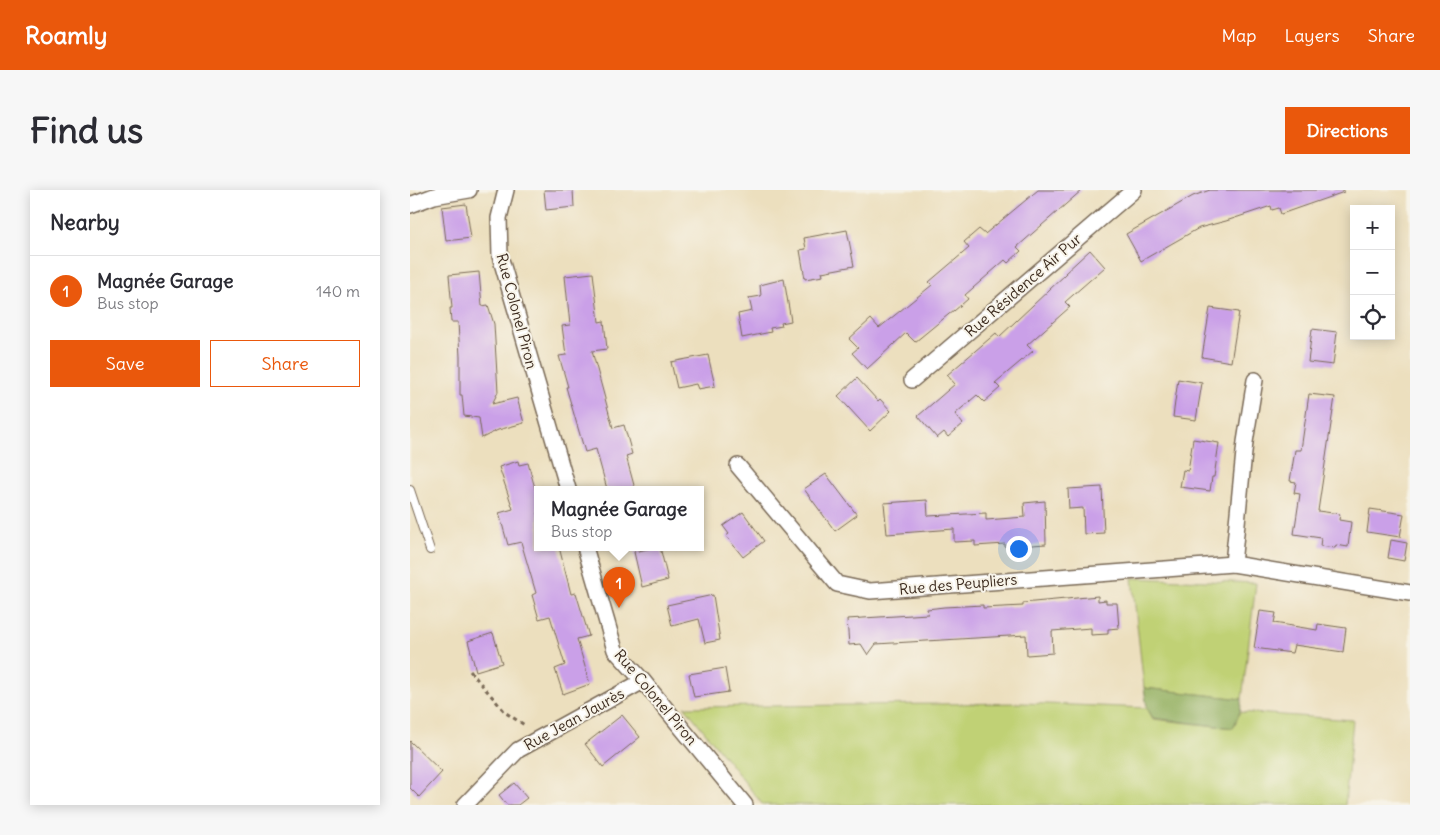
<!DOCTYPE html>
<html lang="en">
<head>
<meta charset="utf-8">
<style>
  body { margin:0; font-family:Delius,sans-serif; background:#f7f7f7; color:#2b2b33 }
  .controls { position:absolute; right:15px; top:15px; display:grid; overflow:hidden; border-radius:0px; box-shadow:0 2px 12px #0003 }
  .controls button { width:45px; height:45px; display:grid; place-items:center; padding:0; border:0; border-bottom:1px solid #e1e1e2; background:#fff; color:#2b2b33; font:25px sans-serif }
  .you { position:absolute; left:608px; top:358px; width:18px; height:18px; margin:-12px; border:4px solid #fff; border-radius:50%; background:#1a73e8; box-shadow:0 0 0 8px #1a73e833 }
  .badge { display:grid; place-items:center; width:32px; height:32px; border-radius:50%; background:#ea580c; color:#fff; font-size:16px; font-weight:700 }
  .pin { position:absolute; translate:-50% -41px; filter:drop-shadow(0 1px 2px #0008) }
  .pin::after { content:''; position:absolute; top:26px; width:18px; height:15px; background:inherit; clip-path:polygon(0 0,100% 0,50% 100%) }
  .popup { position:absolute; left:124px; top:296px; width:170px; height:65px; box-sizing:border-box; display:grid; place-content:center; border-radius:0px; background:#fff; filter:drop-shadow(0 1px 4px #0005); font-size:16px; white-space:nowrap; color:#7c7c81 }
  .popup b { font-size:19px; color:#2b2b33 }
  .popup::after { content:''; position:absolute; left:50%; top:100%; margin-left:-10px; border:10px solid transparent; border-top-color:#fff }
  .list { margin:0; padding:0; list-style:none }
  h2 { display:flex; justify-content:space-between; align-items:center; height:65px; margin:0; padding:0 20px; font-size:21px }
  h2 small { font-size:16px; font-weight:400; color:#7c7c81 }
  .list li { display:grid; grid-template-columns:32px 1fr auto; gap:15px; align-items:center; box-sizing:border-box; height:70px; padding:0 20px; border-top:1px solid #e1e1e2 }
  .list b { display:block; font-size:19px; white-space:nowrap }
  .list p { margin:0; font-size:16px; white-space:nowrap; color:#7c7c81 }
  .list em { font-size:16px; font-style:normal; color:#7c7c81 }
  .actions { display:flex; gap:10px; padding:15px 20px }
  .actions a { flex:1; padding:11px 0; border:1px solid #ea580c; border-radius:0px; text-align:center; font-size:18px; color:#ea580c }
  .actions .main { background:#ea580c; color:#fff }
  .icon { flex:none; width:28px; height:28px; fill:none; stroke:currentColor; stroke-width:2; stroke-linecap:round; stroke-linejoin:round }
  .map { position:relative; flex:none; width:1000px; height:615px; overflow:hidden; border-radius:0px }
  header { display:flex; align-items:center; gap:30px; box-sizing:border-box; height:70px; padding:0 25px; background:#ea580c; color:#fff }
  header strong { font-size:24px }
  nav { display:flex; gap:28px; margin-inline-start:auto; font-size:18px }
  .intro { display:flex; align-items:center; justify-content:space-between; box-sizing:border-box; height:120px; padding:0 30px }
  h1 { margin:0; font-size:35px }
  .button { padding:12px 22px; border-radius:0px; background:#ea580c; color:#fff; font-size:18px; font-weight:700 }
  main { display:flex; gap:30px; padding:0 30px }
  aside { flex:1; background:#fff; border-radius:0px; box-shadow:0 2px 12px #0003 }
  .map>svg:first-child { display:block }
  .green { fill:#c0d174; stroke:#7e7e49 }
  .forest { fill:#98b366; stroke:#6a6e42 }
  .building { fill:#caa0e8 }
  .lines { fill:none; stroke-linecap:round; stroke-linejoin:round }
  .service-casing { stroke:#796956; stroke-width:10 }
  .minor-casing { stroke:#796956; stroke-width:18 }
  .path { stroke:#796956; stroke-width:3; stroke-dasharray:4 4; stroke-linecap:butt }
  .service { stroke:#fff; stroke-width:8 }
  .minor { stroke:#fff; stroke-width:15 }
  .labels { text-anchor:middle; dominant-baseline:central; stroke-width:4; stroke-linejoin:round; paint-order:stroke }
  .street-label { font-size:15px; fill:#3b2a1e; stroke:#f7f3e8 }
</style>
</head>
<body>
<header>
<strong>Roamly</strong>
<nav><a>Map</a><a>Layers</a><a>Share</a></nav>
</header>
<div class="intro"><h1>Find us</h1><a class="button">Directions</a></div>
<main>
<aside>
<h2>Nearby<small></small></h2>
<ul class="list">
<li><span class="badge">1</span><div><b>Magnée Garage</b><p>Bus stop</p></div><em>140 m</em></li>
</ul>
<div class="actions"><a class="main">Save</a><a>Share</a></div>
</aside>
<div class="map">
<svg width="1000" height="615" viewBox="0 0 1000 615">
  <rect width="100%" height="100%" fill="#f7f3e8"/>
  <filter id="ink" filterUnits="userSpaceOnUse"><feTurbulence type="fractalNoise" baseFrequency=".02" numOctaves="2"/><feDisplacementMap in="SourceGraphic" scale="10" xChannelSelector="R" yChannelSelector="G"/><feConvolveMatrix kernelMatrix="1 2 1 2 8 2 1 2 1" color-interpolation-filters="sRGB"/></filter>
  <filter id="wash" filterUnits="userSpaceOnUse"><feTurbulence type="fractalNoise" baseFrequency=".0096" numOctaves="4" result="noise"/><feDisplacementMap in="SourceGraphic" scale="20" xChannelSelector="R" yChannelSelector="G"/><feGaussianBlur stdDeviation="1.12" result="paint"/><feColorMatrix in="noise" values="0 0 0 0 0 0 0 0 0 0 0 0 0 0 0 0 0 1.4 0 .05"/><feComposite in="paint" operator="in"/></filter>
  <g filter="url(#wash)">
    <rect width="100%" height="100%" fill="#ecdfbe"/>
    <g class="green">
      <path d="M722 388 846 393 832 509 734 498Z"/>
      <path d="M612 513 737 518 743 529 823 538 830 522 943 530 935 615H353L275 517Z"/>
    </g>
    <path class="forest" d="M734 498 832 509 830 522 823 538 743 528 737 518Z"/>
    <g id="blocks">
      <g class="building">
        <path d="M134 0H163L164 17 136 20Z"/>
        <path d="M628 0H672L607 57 611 61 598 73 595 70 555 105 558 109 544 121V120L505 152 496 143 457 179 442 163 448 158 439 149 461 129 469 138 522 95 519 92 559 58 554 52 569 39 575 44Z"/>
        <path d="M800 0H934V2L871 24 869 18 862 20 861 16 816 31 789 38 731 71 716 44 783 6Z"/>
        <path d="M56 14 61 48 36 51 32 17Z"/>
        <path d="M437 40 444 76 412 82 413 86 395 89 390 60 396 59 394 48Z"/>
        <path d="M680 60 695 77 655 112 660 117 617 155 623 161 585 193 590 198 574 212 567 205 545 224 553 234 538 247 534 242 527 248 508 226 545 194 537 185 586 143 589 147 656 84 655 83Z"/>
        <path d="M69 82 72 116 78 115 84 134 88 202 82 214 107 208 114 233 88 240 72 248 69 228 54 226 52 205H50V167L48 132H41L40 118H42L39 85Z"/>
        <path d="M183 83 189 132 194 131 197 159 182 161 203 238 214 235 222 264 216 266 225 299H197L186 259 175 262 156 197H158L149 166 156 165 152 136 160 135 155 86Z"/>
        <path d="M374 89 381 131 371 133 372 136 360 138 361 142 332 148 328 124 342 121 339 108 351 106 350 95Z"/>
        <path d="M800 118 829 122 821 172 792 167Z"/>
        <path d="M902 139 927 142 923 175 898 172Z"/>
        <path d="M298 165 305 196 288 199 286 194 267 198 261 172Z"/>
        <path d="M447 188 468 211 470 209 481 221 460 241 428 206Z"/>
        <path d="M768 189 792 193 786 230 763 227Z"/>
        <path d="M899 204 925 207 908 321 930 324 929 330 941 332 938 357 926 355 925 358 910 356 911 348 884 344 890 304 884 303 886 292 880 291 885 260H891Z"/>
        <path d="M783 249 809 253 804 287H802L800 301 770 297 773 280 778 281Z"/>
        <path d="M108 271 109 275 118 273 128 309V357H149L161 404 166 403 179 446 167 449 180 494 153 504 145 479 155 475 140 426 129 429 122 405 126 403 111 352 98 355 89 323 103 319 89 277Z"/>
        <path d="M416 284 447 325 425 341 394 299Z"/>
        <path d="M692 297 694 343 674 344 673 318 659 319 658 299Z"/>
        <path d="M517 310 518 326 576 323V330L615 327 614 313 635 311 636 354 595 357V354L565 356V351L544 352V339L477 344 474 313Z"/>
        <path d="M960 319 994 324 990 347 957 342Z"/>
        <path d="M333 322 354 351 333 367 316 346 319 344 313 336Z"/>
        <path d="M981 350 997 353 994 371 978 368Z"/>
        <path d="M246 357H250L258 390 232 397 224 362Z"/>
        <path d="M303 405 310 450 295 453 289 429 262 436 257 415Z"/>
        <path d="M688 406V411L696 410V413H707L709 438 698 439V444L681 445V438L642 441 643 463 617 465 616 445 466 454 458 465 451 454 439 455 437 429 518 424 517 419 534 417 573 415V418L613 416V413Z"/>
        <path d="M850 421 866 423 864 433 907 440 908 434 936 438 933 462 884 455 882 463 844 458Z"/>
        <path d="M83 443 92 473 66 481 58 451Z"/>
        <path d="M315 478 319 502 284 507 279 484Z"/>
        <path d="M212 525 230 547 193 577 175 554Z"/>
        <path d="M0 551 32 582 9 607 0 598Z"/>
        <path d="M104 593 117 608 108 615H97L89 605Z"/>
      </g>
    </g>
  </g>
  <g filter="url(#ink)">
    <use href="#blocks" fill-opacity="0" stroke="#796956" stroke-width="1"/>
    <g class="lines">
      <defs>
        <path id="service" d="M0 300 20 360"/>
        <g id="minor">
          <path d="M96 0 89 28 90 66 158 299"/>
          <path d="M0 15 24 6 59 0"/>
          <path d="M502 190 724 0"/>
          <path d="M328 276 427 394 460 401 823 374 1000 403"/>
          <path d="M175 357 205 460 233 491 335 615"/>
          <path d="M823 374 835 252 845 190"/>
          <path d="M55 615 108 560 233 491"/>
        </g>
      </defs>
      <use href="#service" class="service-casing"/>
      <use href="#minor" class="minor-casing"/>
      <path class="path" d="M60 481 96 523 116 536"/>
      <use href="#service" class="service"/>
      <use href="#minor" class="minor"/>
    </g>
  </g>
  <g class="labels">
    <g class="street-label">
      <text transform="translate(613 95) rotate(-41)">Rue Résidence Air Pur</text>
      <text transform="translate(107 121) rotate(75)">Rue Colonel Piron</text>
      <text transform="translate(548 394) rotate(-5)">Rue des Peupliers</text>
      <text transform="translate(246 507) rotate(50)">Rue Colonel Piron</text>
      <text transform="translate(164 529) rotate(-29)">Rue Jean Jaurès</text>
    </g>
  </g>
</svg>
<div class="controls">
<button>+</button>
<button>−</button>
<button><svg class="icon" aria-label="locate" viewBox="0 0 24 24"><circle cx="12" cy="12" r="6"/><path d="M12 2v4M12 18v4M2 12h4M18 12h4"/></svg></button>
</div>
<div class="you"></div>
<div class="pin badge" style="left:209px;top:418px">1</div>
<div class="popup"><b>Magnée Garage</b>Bus stop</div>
</div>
</main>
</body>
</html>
